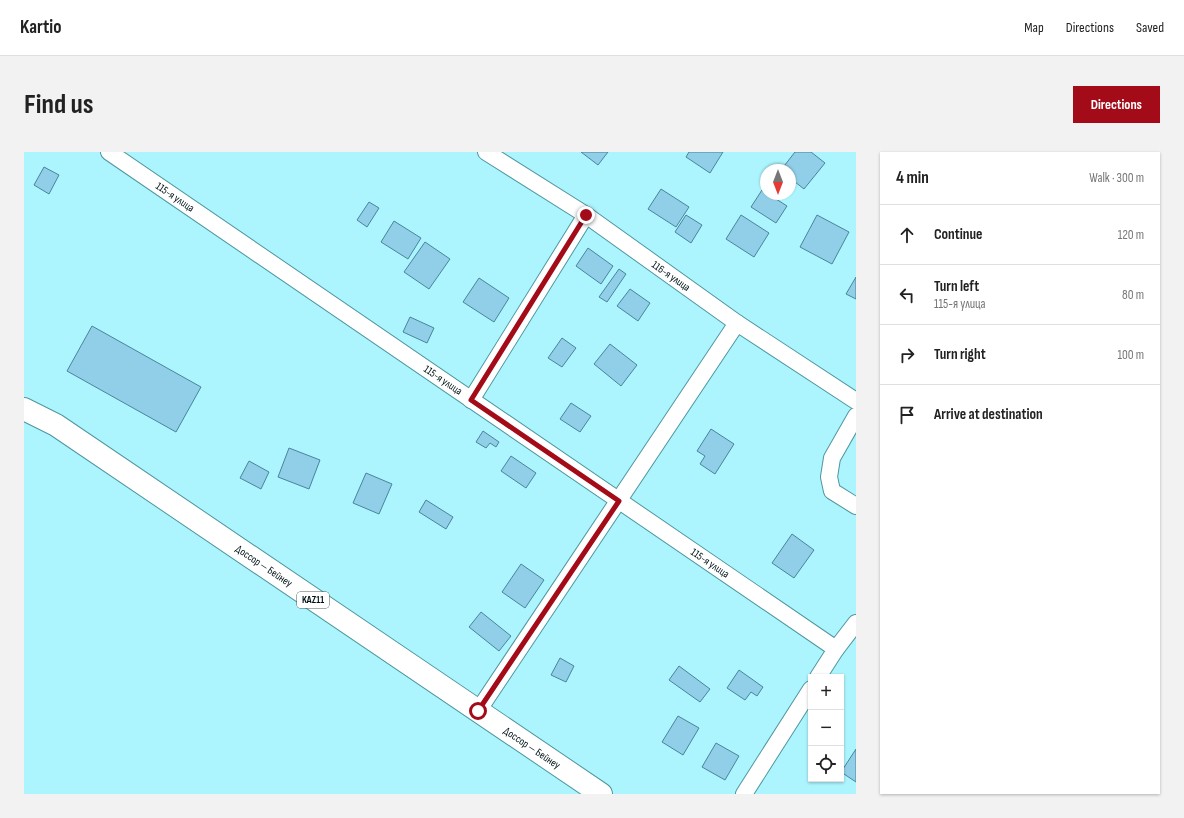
<!DOCTYPE html>
<html lang="en">
<head>
<meta charset="utf-8">
<style>
  body { margin:0; font-family:"Sofia Sans Condensed",sans-serif; background:#f2f2f2; color:#222 }
  .controls { position:absolute; right:12px; bottom:12px; display:grid; overflow:hidden; border-radius:0px; box-shadow:0 1px 3px #0004 }
  .controls button { width:36px; height:36px; display:grid; place-items:center; padding:0; border:0; border-bottom:1px solid #e0e0e0; background:#fff; color:#222; font:20px sans-serif }
  .compass { position:absolute; left:736px; top:12px; width:36px; height:36px; border-radius:50%; background:#fff; box-shadow:0 1px 3px #0004; rotate:180deg }
  .stop { position:absolute; width:12px; height:12px; margin:-9px; border:3px solid #a40b19; border-radius:50%; background:#fff }
  .stop.end { background:#a40b19; border-color:#fff; box-shadow:0 1px 4px #0008 }
  .list { margin:0; padding:0; list-style:none }
  h2 { display:flex; justify-content:space-between; align-items:center; height:52px; margin:0; padding:0 16px; font-size:17px }
  h2 small { font-size:13px; font-weight:400; color:#767676 }
  .list li { display:grid; grid-template-columns:26px 1fr auto; gap:12px; align-items:center; box-sizing:border-box; height:60px; padding:0 16px; border-top:1px solid #e0e0e0 }
  .list b { display:block; font-size:15px; white-space:nowrap }
  .list p { margin:0; font-size:13px; white-space:nowrap; color:#767676 }
  .list em { font-size:13px; font-style:normal; color:#767676 }
  .icon { flex:none; width:22px; height:22px; fill:none; stroke:currentColor; stroke-width:2; stroke-linecap:round; stroke-linejoin:round }
  .map { position:relative; flex:none; width:832px; height:642px; overflow:hidden; border-radius:0px }
  header { display:flex; align-items:center; gap:24px; box-sizing:border-box; height:56px; padding:0 20px; background:#fff; border-bottom:1px solid #e0e0e0 }
  header strong { font-size:19px }
  nav { display:flex; gap:22px; margin-inline-start:auto; font-size:14px }
  .intro { display:flex; align-items:center; justify-content:space-between; box-sizing:border-box; height:96px; padding:0 24px }
  h1 { margin:0; font-size:28px }
  .button { padding:10px 18px; border-radius:0px; background:#a40b19; color:#fff; font-size:14px; font-weight:700 }
  main { display:flex; gap:24px; padding:0 24px }
  aside { flex:1; background:#fff; border-radius:0px; box-shadow:0 1px 3px #0004 }
  .map>svg:first-child { display:block }
  .building { fill:#91cfe8; stroke:#48859c }
  .lines { fill:none; stroke-linecap:round; stroke-linejoin:round }
  .minor-casing { stroke:#50979f; stroke-width:18 }
  .highway-casing { stroke:#50979f; stroke-width:24 }
  .minor { stroke:#fff; stroke-width:16 }
  .highway { stroke:#fff; stroke-width:22 }
  .route { stroke:#a40b19; stroke-width:5 }
  .labels { text-anchor:middle; dominant-baseline:central; stroke-width:3.5; stroke-linejoin:round; paint-order:stroke }
  .shield { fill:#fff; stroke:#4c5a5b; stroke-width:1 }
  .shield-label { font-size:10px; font-weight:bold; fill:#001315 }
  .street-label { font-size:11px; fill:#001315; stroke:#fff }
</style>
</head>
<body>
<header>
<strong>Kartio</strong>
<nav><a>Map</a><a>Directions</a><a>Saved</a></nav>
</header>
<div class="intro"><h1>Find us</h1><a class="button">Directions</a></div>
<main>
<div class="map">
<svg width="832" height="642" viewBox="0 0 832 642">
  <rect width="100%" height="100%" fill="#acf5fe"/>
  <g class="building">
    <path d="M557 0H584L574 13Z"/>
    <path d="M665 0H699L686 21 662 5Z"/>
    <path d="M771 0H787L801 11 780 37 766 26V18H757Z"/>
    <path d="M20 15 35 23 25 42 10 33Z"/>
    <path d="M637 37 665 55 652 75 624 57Z"/>
    <path d="M738 38 763 54 752 71 727 55Z"/>
    <path d="M345 50 355 56 343 75 333 68Z"/>
    <path d="M662 63 678 73 667 91 651 80Z"/>
    <path d="M717 63 745 81 730 105 702 87Z"/>
    <path d="M793 63 825 80 808 112 776 95Z"/>
    <path d="M370 69 397 86 384 107 357 90Z"/>
    <path d="M401 90 426 107 405 137 380 120Z"/>
    <path d="M564 96 589 114 577 132 552 114Z"/>
    <path d="M595 117 602 122 583 150 575 145Z"/>
    <path d="M832 125V147L822 142Z"/>
    <path d="M455 126 485 146 470 170 439 150Z"/>
    <path d="M606 137 626 151 614 169 593 154Z"/>
    <path d="M386 165 410 176 403 191 379 180Z"/>
    <path d="M68 174 177 235 152 280 43 219Z"/>
    <path d="M538 186 552 196 538 215 524 206Z"/>
    <path d="M586 192 613 213 597 234 570 212Z"/>
    <path d="M547 251 567 264 556 280 536 267Z"/>
    <path d="M687 277 710 292 691 322 676 312 681 304 673 299Z"/>
    <path d="M459 279 475 290 472 295 466 291 462 296 452 290Z"/>
    <path d="M265 296 296 308 285 337 254 325Z"/>
    <path d="M487 304 512 321 502 336 477 319Z"/>
    <path d="M225 309 245 320 237 337 216 326Z"/>
    <path d="M342 321 368 332 355 362 329 351Z"/>
    <path d="M402 348 429 365 422 377 395 360Z"/>
    <path d="M768 382 790 398 770 426 748 411Z"/>
    <path d="M497 412 520 428 501 456 478 440Z"/>
    <path d="M457 460 487 484 475 499 445 475Z"/>
    <path d="M536 506 550 514 542 530 527 523Z"/>
    <path d="M655 514 686 537 676 550 645 528Z"/>
    <path d="M715 518 739 535 733 544 727 540 721 548 703 536Z"/>
    <path d="M654 564 675 576 659 603 638 590Z"/>
    <path d="M692 591 715 604 701 628 678 615Z"/>
    <path d="M832 597V630L817 620Z"/>
  </g>
  <g class="lines">
    <defs>
      <g id="minor">
        <path d="M85 0 812 497"/>
        <path d="M462 0 562 63 713 171 832 249"/>
        <path d="M447 248 562 63"/>
        <path d="M832 264 808 306 805 325 808 339 832 354"/>
        <path d="M794 525 812 497 832 471"/>
        <path d="M454 559 713 171"/>
        <path d="M720 642 787 537"/>
      </g>
      <path id="highway" d="M0 257 32 273 577 642"/>
    </defs>
    <use href="#minor" class="minor-casing"/>
    <use href="#highway" class="highway-casing"/>
    <use href="#minor" class="minor"/>
    <use href="#highway" class="highway"/>
  </g>
  <g class="lines">
    <path class="route" d="M454 559 595 349 447 248 562 63"/>
  </g>
  <g class="labels">
    <rect class="shield" x="273" y="440" width="32" height="16" rx="3"/>
    <g class="shield-label">
      <text x="289" y="448">KAZ11</text>
    </g>
    <g class="street-label">
      <text transform="translate(151 45) rotate(34)">115-я улица</text>
      <text transform="translate(647 124) rotate(35)">116-я улица</text>
      <text transform="translate(419 228) rotate(34)">115-я улица</text>
      <text transform="translate(686 411) rotate(34)">115-я улица</text>
      <text transform="translate(240 414) rotate(34)">Доссор — Бейнеу</text>
      <text transform="translate(508 596) rotate(34)">Доссор — Бейнеу</text>
    </g>
  </g>
</svg>
<div class="controls">
<button>+</button>
<button>−</button>
<button><svg class="icon" aria-label="locate" viewBox="0 0 24 24"><circle cx="12" cy="12" r="6"/><path d="M12 2v4M12 18v4M2 12h4M18 12h4"/></svg></button>
</div>
<svg class="compass" viewBox="-18 -18 36 36"><path d="M0-13l5 13h-10z" fill="#e53935"/><path d="M0 13l5-13h-10z" fill="#767676"/></svg>
<div class="stop" style="left:454px;top:559px"></div>
<div class="stop end" style="left:562px;top:63px"></div>
</div>
<aside>
<h2>4 min<small>Walk · 300 m</small></h2>
<ul class="list">
<li><svg class="icon" aria-label="ahead" viewBox="0 0 24 24"><path d="M12 20V5M6 11l6-6 6 6"/></svg><div><b>Continue</b></div><em>120 m</em></li>
<li><svg class="icon" aria-label="left" viewBox="0 0 24 24"><path d="M17 20v-9H6M10 6l-5 5 5 5"/></svg><div><b>Turn left</b><p>115-я улица</p></div><em>80 m</em></li>
<li><svg class="icon" aria-label="right" viewBox="0 0 24 24"><path d="M7 20v-9h11M14 6l5 5-5 5"/></svg><div><b>Turn right</b></div><em>100 m</em></li>
<li><svg class="icon" aria-label="arrive" viewBox="0 0 24 24"><path d="M6 21V4h12l-3 4 3 4H6"/></svg><div><b>Arrive at destination</b></div></li>
</ul>
</aside>
</main>
</body>
</html>
